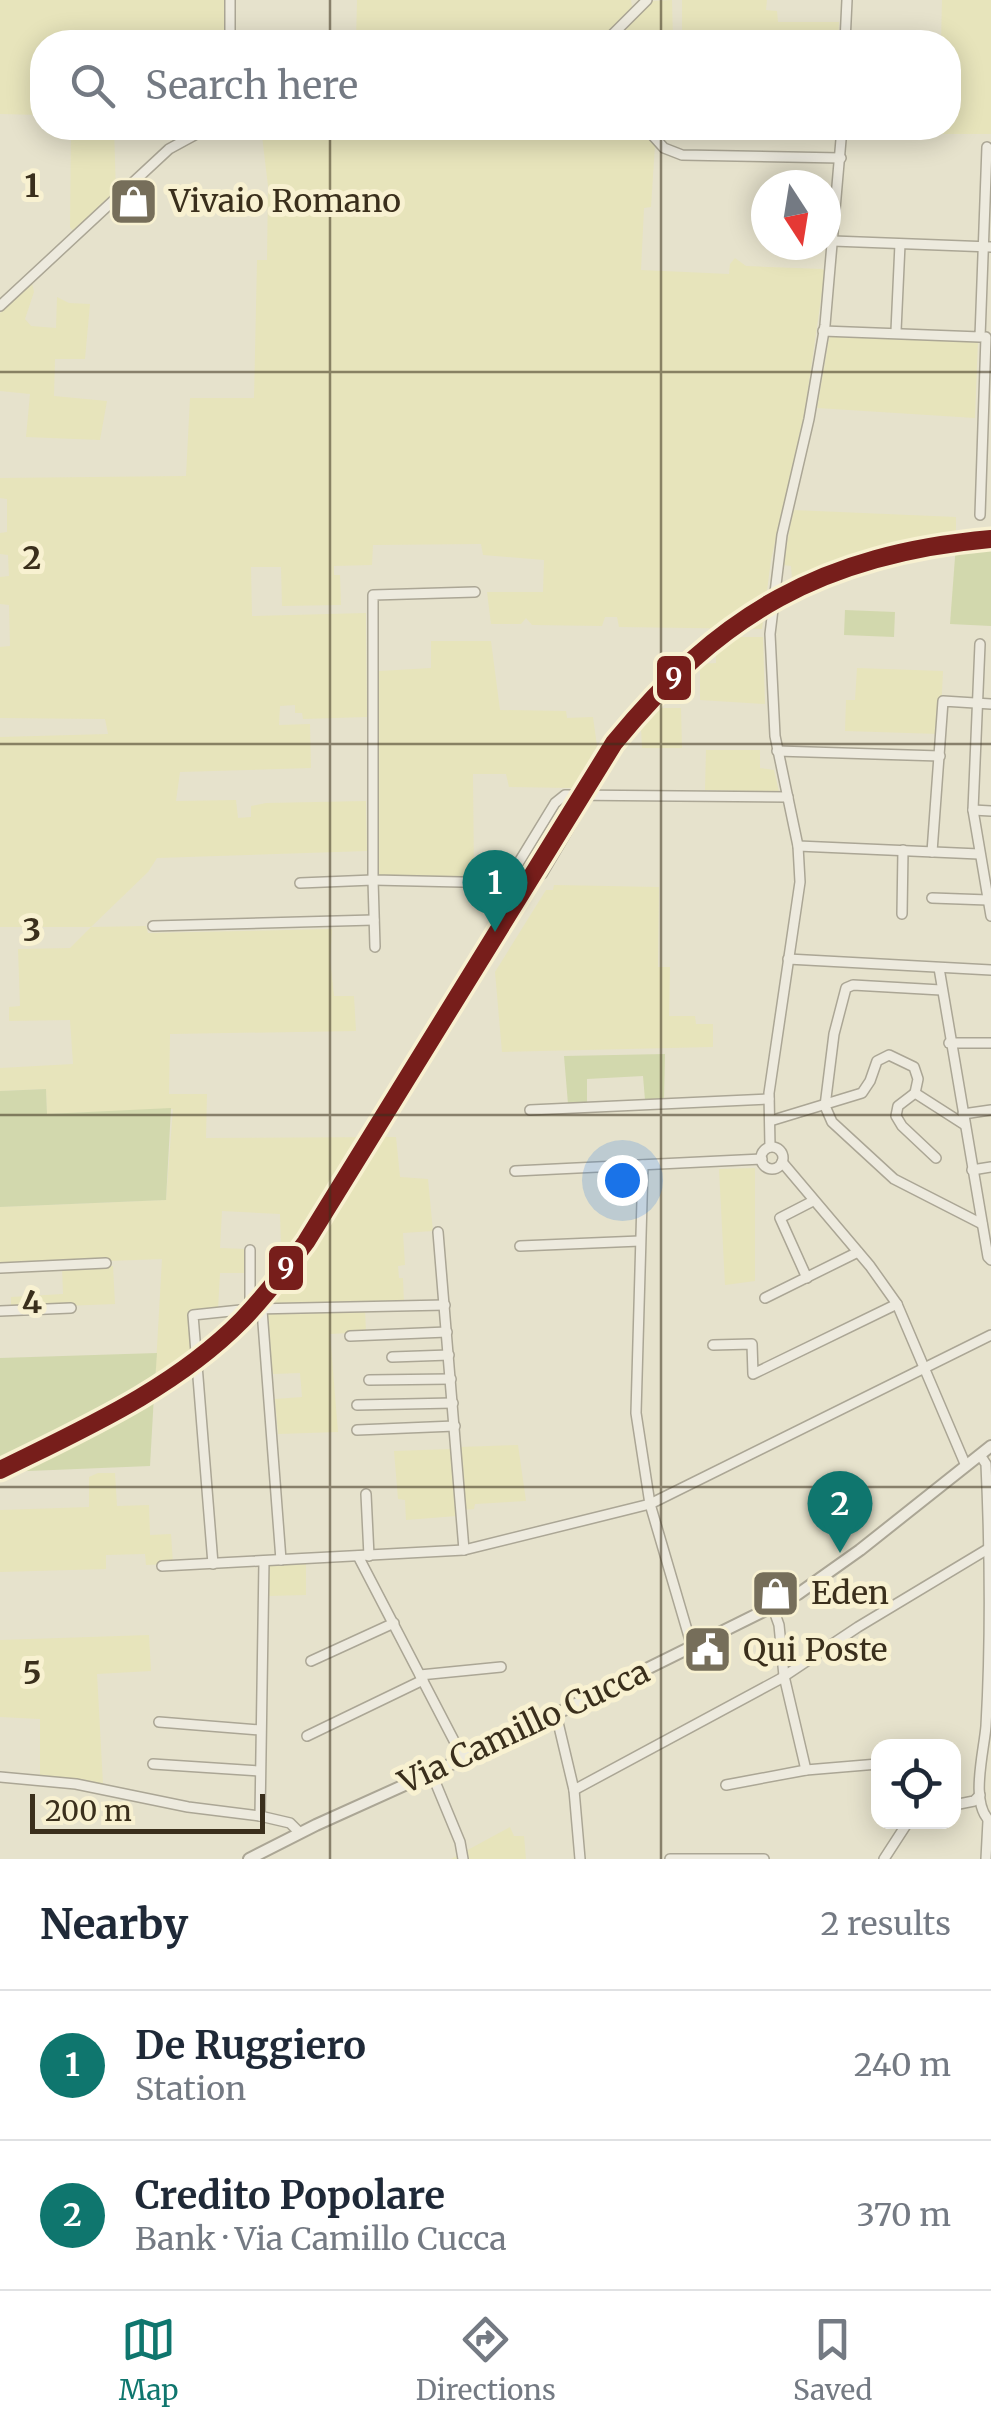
<!DOCTYPE html>
<html lang="en">
<head>
<meta charset="utf-8">
<style>
  body { margin:0; font-family:Merriweather,serif; background:#f2f2f3; color:#1f2937 }
  .controls { position:absolute; right:30px; bottom:30px; display:grid; overflow:hidden; border-radius:20px; box-shadow:0 5px 25px #0003 }
  .controls button { width:90px; height:90px; display:grid; place-items:center; padding:0; border:0; border-bottom:2px solid #e0e1e3; background:#fff; color:#1f2937; font:50px sans-serif }
  .compass { position:absolute; left:751px; top:170px; width:90px; height:90px; border-radius:50%; background:#fff; box-shadow:0 5px 25px #0003; rotate:168deg }
  .scale { position:absolute; left:30px; bottom:25px; width:235px; box-sizing:border-box; padding-left:10px; border:5px solid #3a2f1c; border-top:0; font-size:28px; line-height:35px; white-space:nowrap; color:#3a2f1c; -webkit-text-stroke:8px #f8f1d1; paint-order:stroke }
  .you { position:absolute; left:622px; top:1180px; width:35px; height:35px; margin:-25px; border:8px solid #fff; border-radius:50%; background:#1a73e8; box-shadow:0 0 0 15px #1a73e833 }
  .badge { display:grid; place-items:center; width:65px; height:65px; border-radius:50%; background:#0f766e; color:#fff; font-size:32px; font-weight:700 }
  .pin { position:absolute; translate:-50% -82px; filter:drop-shadow(0 2px 5px #0008) }
  .pin::after { content:''; position:absolute; top:52px; width:35px; height:30px; background:inherit; clip-path:polygon(0 0,100% 0,50% 100%) }
  .list { margin:0; padding:0; list-style:none }
  h2 { display:flex; justify-content:space-between; align-items:center; height:130px; margin:0; padding:0 40px; font-size:42px }
  h2 small { font-size:32px; font-weight:400; color:#747a83 }
  .list li { display:grid; grid-template-columns:65px 1fr auto; gap:30px; align-items:center; box-sizing:border-box; height:150px; padding:0 40px; border-top:2px solid #e0e1e3 }
  .list b { display:block; font-size:38px; white-space:nowrap }
  .list p { margin:0; font-size:32px; white-space:nowrap; color:#747a83 }
  .list em { font-size:32px; font-style:normal; color:#747a83 }
  .icon { flex:none; width:55px; height:55px; fill:none; stroke:currentColor; stroke-width:2; stroke-linecap:round; stroke-linejoin:round }
  .map { position:relative; flex:none; width:991px; height:1859px; overflow:hidden }
  .search { position:absolute; background:#fff; box-shadow:0 5px 25px #0003; left:30px; right:30px; top:30px; height:110px; display:flex; align-items:center; gap:25px; box-sizing:border-box; padding:0 35px; border-radius:40px; color:#747a83; font-size:38px }
  .sheet { height:430px; background:#fff }
  nav { display:flex; justify-content:space-around; align-items:center; box-sizing:border-box; height:140px; border-top:2px solid #e0e1e3; background:#fff; font-size:28px; color:#747a83 }
  nav a { display:grid; justify-items:center; gap:5px }
  nav .on { color:#0f766e }
  .map>svg:first-child { display:block }
  .farmland { fill:#e7e4bb }
  .green { fill:#d2d8ad }
  .lines { fill:none; stroke-linecap:round; stroke-linejoin:round }
  .minor-casing { stroke:#aba695; stroke-width:12 }
  .tertiary-casing { stroke:#aba695; stroke-width:14 }
  .minor { stroke:#edeade; stroke-width:9 }
  .tertiary { stroke:#edeade; stroke-width:10 }
  .rail-1-casing { stroke:#f8f1d1; stroke-width:25 }
  .rail-1 { stroke:#771e1b; stroke-width:18 }
  .grid { fill:none; stroke:#3a2f1c; stroke-width:2.5; stroke-opacity:0.55 }
  .labels { text-anchor:middle; dominant-baseline:central; stroke-width:10; stroke-linejoin:round; paint-order:stroke }
  .poi-label { font-size:32px; fill:#3a2f1c; stroke:#f8f1d1; text-anchor:start }
  .street-label { font-size:32px; fill:#3a2f1c; stroke:#f8f1d1 }
  .grid-label { font-size:32px; text-anchor:middle; font-weight:bold; fill:#3a2f1c; stroke:#f8f1d1; stroke-width:10; stroke-linejoin:round; paint-order:stroke }
  .line-badge { stroke:#f8f1d1; stroke-width:4 }
  .badge-label { font-size:28px; text-anchor:middle; font-weight:bold; fill:#fff }
</style>
</head>
<body>
<div class="map">
<svg width="991" height="1859" viewBox="0 0 991 1859">
  <rect width="100%" height="100%" fill="#e6e2cc"/>
  <g class="farmland">
    <path d="M0 0H226L227 42H42V115L0 114Z"/>
    <path d="M357 0H631L632 7 605 34 462 31 461 42H356Z"/>
    <path d="M672 0 673 42H610L652 1Z"/>
    <path d="M682 0H767L766 10 777 11 778 22H839L838 42H682Z"/>
    <path d="M942 0H991V134H938V128H948V42H941Z"/>
    <path d="M71 128H114L116 193 74 232 70 227Z"/>
    <path d="M268 128H373L549 137 563 136 578 128H640L655 145 651 207 644 208 641 270 729 274 730 264 735 258 746 266 822 269 825 271 805 410 771 560 762 629 619 627 617 617H605L602 626 532 625 526 618 521 624H491L487 592H543L544 560 483 555 481 544 373 545 372 565 334 566V575H340L341 605 282 606 281 567H251L252 616 366 613 367 717 303 719 302 713H295V705L280 706 279 725 310 724 311 768 180 772 176 801 236 800 238 818 251 817V806L266 803 366 801 367 851 157 858 148 872 91 927H0V737L108 734 105 719 0 718V647L10 646 9 605 0 604V577L9 576 8 555 0 554V533L7 532V499L0 498V478L186 476 190 398H254L257 260H267L268 186 262 136Z"/>
    <path d="M32 283 34 292 25 319 31 326 56 328 57 297 69 303 90 304 85 359H55L54 396 107 401 100 440 26 437 30 394 0 391V313Z"/>
    <path d="M836 334 978 340 975 418 817 408 829 338Z"/>
    <path d="M793 510 956 517V534L914 539 871 549 792 579 791 566 783 565Z"/>
    <path d="M716 637H763L765 704 700 700V664L716 663Z"/>
    <path d="M431 641H491L500 710 566 711 567 718 593 717 597 746 573 788 509 787 506 774H473L474 878 380 876 377 872 379 671 431 668Z"/>
    <path d="M857 668 943 671 940 734 845 731 846 700H855Z"/>
    <path d="M640 708H681L682 748H642Z"/>
    <path d="M706 750H760V768L774 770 779 792 705 790Z"/>
    <path d="M554 885 659 887 658 967H670L669 1016H695L696 1024H713V1047L502 1052 495 972 546 890H553Z"/>
    <path d="M146 926 148 933 332 929 330 960 334 996H354L356 1031 170 1034 169 1094H207L206 1138 396 1137 400 1177 428 1179 433 1231 403 1233 405 1265 398 1266 399 1278H403L404 1303 257 1308 282 1278 280 1214 222 1211 220 1248 246 1249V1273H220L218 1309 195 1311 196 1353 155 1382 162 1259 0 1265V1207L166 1200 173 1109 47 1114 46 1089 0 1091V1068L73 1064 70 1020 9 1021V1007L20 1006 18 949 70 948 91 927Z"/>
    <path d="M755 1168V1281L725 1285 719 1169Z"/>
    <path d="M113 1266 115 1304 11 1308V1297L63 1294 62 1268Z"/>
    <path d="M365 1309 366 1332 330 1334 338 1432 278 1434 275 1399 302 1397 300 1373 273 1374 272 1370H268L265 1312Z"/>
    <path d="M518 1445 526 1501 475 1504 474 1509 463 1510 459 1447Z"/>
    <path d="M451 1449 457 1516 406 1520 405 1500 398 1499 394 1451Z"/>
    <path d="M98 1473H115L117 1506 149 1505 150 1535 171 1534 173 1564 146 1565 145 1554 106 1555V1569L0 1572V1510L89 1507V1477Z"/>
    <path d="M306 1562V1595L267 1596V1564Z"/>
    <path d="M149 1635 151 1671 97 1674 103 1784 40 1776V1719L0 1717V1640Z"/>
    <path d="M510 1827 514 1836H524L526 1859H451Z"/>
  </g>
  <g class="green">
    <path d="M991 542V626L950 624 956 544Z"/>
    <path d="M845 610 895 612 894 637 844 635Z"/>
    <path d="M665 1054 664 1100H645L643 1076 587 1079V1103L568 1104 564 1056Z"/>
    <path d="M46 1089 47 1114 171 1108 166 1200 0 1207V1091Z"/>
    <path d="M157 1353 155 1382 0 1462V1358Z"/>
    <path d="M154 1395 150 1466 4 1472Z"/>
  </g>
  <g class="lines">
    <defs>
      <g id="minor">
        <path d="M230 0V42"/>
        <path d="M605 42 647 0"/>
        <path d="M845 42 847 0"/>
        <path d="M432 128H555"/>
        <path d="M646 128 664 148 682 155 841 158"/>
        <path d="M833 241 991 247"/>
        <path d="M0 306 169 149 202 131 215 128"/>
        <path d="M823 331 980 337 987 147"/>
        <path d="M896 331 900 244"/>
        <path d="M980 515 986 337"/>
        <path d="M475 592 373 595V880L506 883"/>
        <path d="M980 644 973 810 991 916"/>
        <path d="M777 751 940 756"/>
        <path d="M973 810 991 811"/>
        <path d="M798 846 979 854"/>
        <path d="M932 852 943 701 991 704"/>
        <path d="M513 870 532 878 542 874 589 794"/>
        <path d="M300 883 373 880 375 947"/>
        <path d="M505 885 555 803 565 795 788 797"/>
        <path d="M932 898 988 900"/>
        <path d="M902 914 903 850"/>
        <path d="M153 926 374 920"/>
        <path d="M788 959 991 970"/>
        <path d="M939 968 988 1257 991 1260"/>
        <path d="M941 990 853 985 846 988 834 1034 825 1106 832 1122 894 1179 982 1224"/>
        <path d="M949 1043H991"/>
        <path d="M915 1093 898 1106 896 1116 902 1126 936 1158"/>
        <path d="M530 1110 769 1099"/>
        <path d="M963 1114 991 1110"/>
        <path d="M770 1121 862 1093 870 1081 877 1061 889 1055 914 1067 918 1079 915 1093 965 1125"/>
        <path d="M770 1147 769 1093 800 882 798 846 775 736 770 634 782 535 809 419 825 325 842 128"/>
        <circle cx="772" cy="1158" r="11"/>
        <path d="M782 1162 870 1266 897 1304 966 1466"/>
        <path d="M643 1165 636 1413 650 1504 692 1647"/>
        <path d="M972 1170 991 1167"/>
        <path d="M515 1171 762 1159"/>
        <path d="M438 1232 464 1550"/>
        <path d="M520 1246 640 1241"/>
        <path d="M250 1250V1309"/>
        <path d="M0 1268 106 1263"/>
        <path d="M807 1278 780 1218 813 1201"/>
        <path d="M765 1298 858 1252"/>
        <path d="M262 1310 281 1560"/>
        <path d="M0 1311 71 1308"/>
        <path d="M350 1336 447 1332"/>
        <path d="M713 1345 752 1344 753 1374 897 1304"/>
        <path d="M392 1357 449 1355"/>
        <path d="M369 1380 451 1379"/>
        <path d="M357 1405 453 1403"/>
        <path d="M357 1430 455 1426"/>
        <path d="M980 1455 986 1464C990 1551 991 1639 986 1726 984 1752 969 1805 991 1822"/>
        <path d="M366 1494 369 1556"/>
        <path d="M358 1556 463 1758"/>
        <path d="M213 1564 193 1315 250 1309 445 1305"/>
        <path d="M162 1566 464 1550 650 1504 991 1335"/>
        <path d="M773 1608 779 1625 784 1676 806 1770"/>
        <path d="M311 1661 394 1623"/>
        <path d="M420 1675 501 1667"/>
        <path d="M556 1714 574 1790 580 1859"/>
        <path d="M159 1722 260 1730"/>
        <path d="M307 1736 423 1680"/>
        <path d="M153 1764 259 1771"/>
        <path d="M431 1772 460 1842 463 1859"/>
        <path d="M0 1777 76 1784 188 1807 260 1816 290 1823 300 1833"/>
        <path d="M726 1785 806 1770 878 1764"/>
        <path d="M574 1790 780 1679 858 1627 991 1547"/>
        <path d="M954 1805 974 1801 980 1795"/>
        <path d="M260 1816 264 1561"/>
        <path d="M670 1859H764"/>
        <path d="M884 1859 908 1822"/>
        <path d="M986 1859 988 1821"/>
      </g>
      <path id="tertiary" d="M249 1859 316 1825 491 1746 798 1594 860 1550 991 1446"/>
    </defs>
    <use href="#minor" class="minor-casing"/>
    <use href="#tertiary" class="tertiary-casing"/>
    <use href="#minor" class="minor"/>
    <use href="#tertiary" class="tertiary"/>
    <defs>
      <path id="rail-1" d="M0 1470C85 1428 175 1388 242 1320 266 1295 286 1269 306 1242L614 743C720 613 823 554 991 539"/>
    </defs>
    <use href="#rail-1" class="rail-1-casing"/>
    <use href="#rail-1" class="rail-1"/>
  </g>
  <path class="grid" d="M330 0V42M661 0V42M330 128V1859M661 128V1859M0 372H991M0 744H991M0 1115H991M0 1487H991"/>
  <defs>
    <symbol id="shop-square" viewBox="-11 -11 22 22"><rect x="-9" y="-9" width="18" height="18" rx="4" fill="#766e5a" stroke="#f8f1d1"/><path d="M-5-2.5h2.3a2.7 3.5 0 0 1 5.4 0H5L5.5 6h-11ZM-1.5-2.5h3a1.5 2.3 0 0 0-3 0Z" fill="#fff"/></symbol>
    <symbol id="civic-square" viewBox="-11 -11 22 22"><rect x="-9" y="-9" width="18" height="18" rx="4" fill="#766e5a" stroke="#f8f1d1"/><path d="M-.6-6.5H3V-4.5H.6V-3L4-1V1h2V6H-6V1h2V-1L-.6-3ZM-1.2 2.5V6h2.4V2.5Z" fill="#fff"/></symbol>
  </defs>
  <g fill-rule="evenodd">
    <use href="#shop-square" x="106" y="174" width="55" height="55"/>
    <use href="#shop-square" x="748" y="1566" width="55" height="55"/>
    <use href="#civic-square" x="680" y="1622" width="55" height="55"/>
  </g>
  <g class="labels">
    <g class="poi-label">
      <text x="169" y="201">Vivaio Romano</text>
      <text x="811" y="1593">Eden</text>
      <text x="743" y="1650">Qui Poste</text>
    </g>
    <g class="street-label">
      <text transform="translate(524 1727) rotate(-25)">Via Camillo Cucca</text>
    </g>
  </g>
  <g class="grid-label">
    <text x="32" y="197">1</text>
    <text x="32" y="569">2</text>
    <text x="32" y="941">3</text>
    <text x="32" y="1313">4</text>
    <text x="32" y="1684">5</text>
  </g>
  <g class="line-badge">
    <rect x="655" y="654" width="38" height="48" rx="10" fill="#771e1b"/>
    <rect x="267" y="1244" width="38" height="48" rx="10" fill="#771e1b"/>
  </g>
  <g class="badge-label">
    <text x="674" y="688">9</text>
    <text x="286" y="1278">9</text>
  </g>
</svg>
<div class="controls">
<button><svg class="icon" aria-label="locate" viewBox="0 0 24 24"><circle cx="12" cy="12" r="6"/><path d="M12 2v4M12 18v4M2 12h4M18 12h4"/></svg></button>
</div>
<svg class="compass" viewBox="-18 -18 36 36"><path d="M0-13l5 13h-10z" fill="#e53935"/><path d="M0 13l5-13h-10z" fill="#747a83"/></svg>
<div class="scale">200 m</div>
<div class="you"></div>
<div class="pin badge" style="left:495px;top:932px">1</div>
<div class="pin badge" style="left:840px;top:1553px">2</div>
<div class="search"><svg class="icon" aria-label="search" viewBox="0 0 24 24"><circle cx="10" cy="10" r="6"/><path d="M15 15l6 6"/></svg>Search here</div>
</div>
<section class="sheet">
<h2>Nearby<small>2 results</small></h2>
<ul class="list">
<li><span class="badge">1</span><div><b>De Ruggiero</b><p>Station</p></div><em>240 m</em></li>
<li><span class="badge">2</span><div><b>Credito Popolare</b><p>Bank · Via Camillo Cucca</p></div><em>370 m</em></li>
</ul>
</section>
<nav>
<a class="on"><svg class="icon" aria-label="map" viewBox="0 0 24 24"><path d="M3 6l6-2 6 2 6-2v14l-6 2-6-2-6 2zM9 4v14M15 6v14"/></svg>Map</a>
<a><svg class="icon" aria-label="directions" viewBox="0 0 24 24"><path d="M12 3l9 9-9 9-9-9zM9 14v-3h6M13 9l2 2-2 2"/></svg>Directions</a>
<a><svg class="icon" aria-label="saved" viewBox="0 0 24 24"><path d="M7 4h10v16l-5-4-5 4z"/></svg>Saved</a>
</nav>
</body>
</html>
